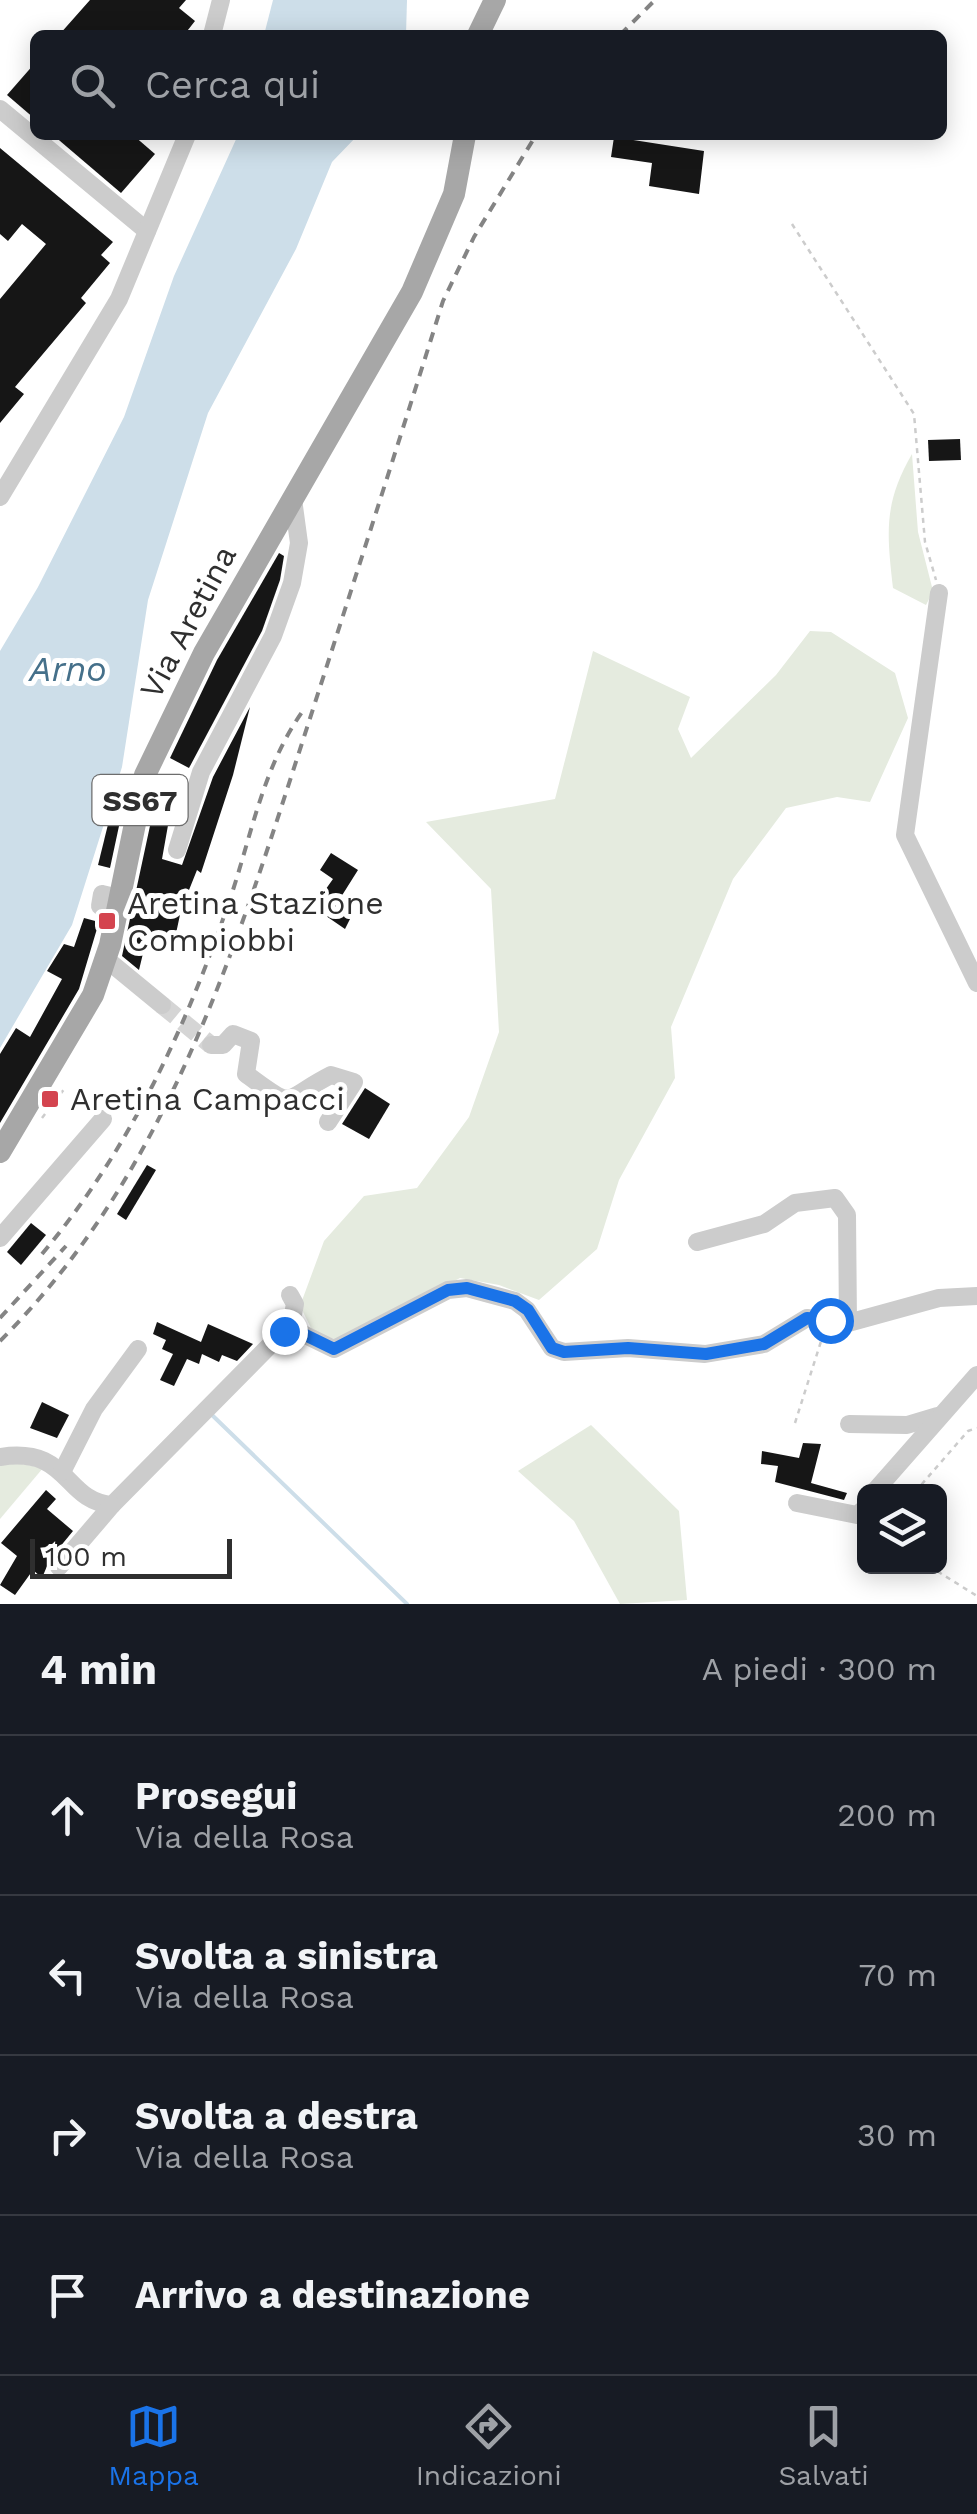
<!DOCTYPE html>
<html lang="it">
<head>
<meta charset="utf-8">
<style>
  body { margin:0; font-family:"Work Sans",sans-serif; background:#242831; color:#f1f3f6 }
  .controls { position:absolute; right:30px; bottom:30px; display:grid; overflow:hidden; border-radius:15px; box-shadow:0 5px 25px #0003 }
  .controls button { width:90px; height:90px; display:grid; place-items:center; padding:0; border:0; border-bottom:2px solid #363941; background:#171b24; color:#f1f3f6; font:50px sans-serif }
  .scale { position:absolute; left:30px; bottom:25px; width:202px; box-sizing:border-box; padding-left:10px; border:5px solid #2f2f2f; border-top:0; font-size:28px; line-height:35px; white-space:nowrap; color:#2f2f2f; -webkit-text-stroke:8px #fff; paint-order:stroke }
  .stop { position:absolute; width:30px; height:30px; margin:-22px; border:8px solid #1a73e8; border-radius:50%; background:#fff }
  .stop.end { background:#1a73e8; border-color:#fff; box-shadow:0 2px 10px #0008 }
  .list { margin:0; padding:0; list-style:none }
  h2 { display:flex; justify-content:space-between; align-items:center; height:130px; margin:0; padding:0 40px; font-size:42px }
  h2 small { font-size:32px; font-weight:400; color:#9ea1a6 }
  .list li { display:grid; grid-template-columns:65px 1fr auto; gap:30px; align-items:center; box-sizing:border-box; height:160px; padding:0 40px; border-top:2px solid #363941 }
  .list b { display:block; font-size:38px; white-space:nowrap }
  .list p { margin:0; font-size:32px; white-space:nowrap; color:#9ea1a6 }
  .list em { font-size:32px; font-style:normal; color:#9ea1a6 }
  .icon { flex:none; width:55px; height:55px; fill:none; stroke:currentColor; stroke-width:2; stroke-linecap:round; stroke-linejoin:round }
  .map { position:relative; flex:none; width:977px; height:1604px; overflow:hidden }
  .search { position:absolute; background:#171b24; box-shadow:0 5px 25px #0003; left:30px; right:30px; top:30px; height:110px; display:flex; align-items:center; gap:25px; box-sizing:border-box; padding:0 35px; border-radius:15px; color:#9ea1a6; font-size:38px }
  .sheet { height:770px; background:#171b24 }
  nav { display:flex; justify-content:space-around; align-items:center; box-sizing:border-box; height:140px; border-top:2px solid #363941; background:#171b24; font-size:28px; color:#9ea1a6 }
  nav a { display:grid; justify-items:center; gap:5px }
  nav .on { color:#1a73e8 }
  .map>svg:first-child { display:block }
  .green { fill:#e5ebdf }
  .water { fill:#cddee9 }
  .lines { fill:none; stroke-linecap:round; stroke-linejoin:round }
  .stream { stroke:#cddee9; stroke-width:4 }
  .building { fill:#161616 }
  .minor-tunnel { stroke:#d5d5d5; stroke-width:18; stroke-dasharray:18 9; stroke-linecap:butt }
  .path { stroke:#ccc; stroke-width:2.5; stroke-dasharray:5 5; stroke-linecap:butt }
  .minor { stroke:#ccc; stroke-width:18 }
  .major { stroke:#a7a7a7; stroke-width:22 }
  .rail { stroke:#848484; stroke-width:4; stroke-dasharray:10 8; stroke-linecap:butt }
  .route { stroke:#1a73e8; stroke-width:12 }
  .poi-dot { fill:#d4444f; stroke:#fff; stroke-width:4 }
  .labels { text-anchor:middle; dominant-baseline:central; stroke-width:10; stroke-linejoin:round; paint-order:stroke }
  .shield { fill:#fff; stroke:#6d6d6d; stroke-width:2.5 }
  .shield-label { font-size:30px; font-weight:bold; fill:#2f2f2f }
  .street-label { font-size:32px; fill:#2f2f2f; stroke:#fff }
  .poi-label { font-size:32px; fill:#2f2f2f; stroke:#fff; text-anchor:start }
  .water-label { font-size:35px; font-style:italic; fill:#45708a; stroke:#fff }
</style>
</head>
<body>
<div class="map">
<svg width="977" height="1604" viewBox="0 0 977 1604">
  <rect width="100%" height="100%" fill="#fff"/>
  <g class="green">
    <path d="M912 454 918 532 933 591 926 605 893 588C887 534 883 504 912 454Z"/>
    <path d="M810 631 831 632 895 673 908 718 870 802 837 797 786 808 733 879 671 1027 675 1078 619 1180 597 1249 539 1300 499 1285 460 1278 340 1341 313 1332 300 1306 324 1241 364 1196 417 1188 469 1117 499 1032 491 889 426 822 555 799 593 651 690 697 678 729 691 758 776 675Z"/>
    <path d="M591 1425 679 1511 687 1600 620 1604 574 1521 518 1471Z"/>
    <path d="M6 1461 43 1468 0 1519V1464Z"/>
  </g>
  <g class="water">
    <path d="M273 0H407L406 35H264Z"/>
    <path d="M238 135H358L332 162 296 249 208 413 148 600 122 767 72 925 0 1048V651L38 587 124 417 174 276Z"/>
  </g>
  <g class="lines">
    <path class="stream" d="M212 1415 407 1604"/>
  </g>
  <g class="building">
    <path d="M90 0H186L179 8 195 21 184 35H59Z"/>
    <path d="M35 63V119L7 95Z"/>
    <path d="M53 135H133L155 154 121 193Z"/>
    <path d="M614 137 704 151 699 194 649 186 652 163 611 157Z"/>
    <path d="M0 148 113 242 101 255 110 263 81 298 86 303 15 387 24 394 0 423V299L46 244 22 224 8 241 0 234Z"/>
    <path d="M960 439 961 460 929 461 928 440Z"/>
    <path d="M279 553 284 556 280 580 262 631 189 768 170 758 217 660Z"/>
    <path d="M250 707 233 775 201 873 197 870 181 910 174 943 147 937 139 970 122 956 159 784 175 786 162 859 182 865 213 777Z"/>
    <path d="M115 796 125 798 110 868 98 865Z"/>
    <path d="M331 853 358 870 341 897 356 907 345 929 313 907 333 879 320 870Z"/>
    <path d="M84 918 99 922 79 989 0 1123V1054L16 1028 30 1037 62 979 47 971 64 944 74 947Z"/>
    <path d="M365 1088 390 1104 369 1139 342 1124Z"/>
    <path d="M147 1165 156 1170 126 1220 117 1214Z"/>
    <path d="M31 1223 46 1235 21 1265 7 1252Z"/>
    <path d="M157 1322 201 1342 208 1324 253 1344 237 1361 222 1355 219 1362 202 1354 199 1364 187 1359 174 1386 160 1380 173 1354 162 1349 166 1340 153 1334Z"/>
    <path d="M42 1402 69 1415 57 1438 30 1428Z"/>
    <path d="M803 1443 821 1444 811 1483 847 1493 844 1500 775 1482 778 1466 761 1464 762 1451 799 1458Z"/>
    <path d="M46 1490 56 1499 47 1509 73 1531 50 1559 42 1578 33 1570 15 1595 0 1585 17 1556 1 1543Z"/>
  </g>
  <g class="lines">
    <path class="minor-tunnel" d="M162 1005 211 1045"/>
    <g class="path">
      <path d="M792 224 914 414 925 542 936 580"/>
      <path d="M42 1118 65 1088"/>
      <path d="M795 1423 823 1335"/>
      <path d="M915 1492 968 1431 977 1428"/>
      <path d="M929 1566 977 1596"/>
    </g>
    <g class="minor">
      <path d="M212 35 221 0"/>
      <path d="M0 109 147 231"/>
      <path d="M0 497 119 299 187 135"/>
      <path d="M939 593 905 835 977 983"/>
      <path d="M177 850 201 772 273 636 292 583 299 543 293 499"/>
      <path d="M100 906 102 894 119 898"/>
      <path d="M106 959 162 1005"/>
      <path d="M211 1045H223L233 1034 251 1041 246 1074C297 1112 280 1101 331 1075L354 1082 328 1122"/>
      <path d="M0 1238 103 1119"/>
      <path d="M697 1242 764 1224 795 1203 835 1198 847 1215 848 1323"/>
      <path d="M290 1330 295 1304 290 1295"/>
      <path d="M849 1424 907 1425 937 1416"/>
      <path d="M0 1457C70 1446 63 1501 112 1505L284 1331 293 1329 334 1349 448 1290 467 1288 515 1301 527 1310 552 1348 564 1352 628 1348 705 1354 764 1344 807 1318 848 1323 939 1298 977 1296"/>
      <path d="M62 1472 94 1409 138 1349"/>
      <path d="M874 1492 977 1375"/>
      <path d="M797 1503 857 1515 864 1509"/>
      <path d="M59 1567 112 1505"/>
    </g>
    <g class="major">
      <path d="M478 35 495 0"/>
      <path d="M0 1152 93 995 110 945 145 775 204 653 412 292 454 194 465 135"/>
    </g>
    <g class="rail">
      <path d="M620 35 655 0"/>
      <path d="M42 1254C130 1149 186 1028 230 899 252 834 263 765 305 708"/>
      <path d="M0 1318 66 1246"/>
      <path d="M0 1341C165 1176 233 957 303 740 350 594 397 448 443 301L474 237 536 135"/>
    </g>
  </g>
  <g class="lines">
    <path class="route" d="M284 1331 293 1329 334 1349 448 1290 467 1288 515 1301 528 1310 552 1348 564 1352 628 1348 706 1354 764 1344 807 1318 830 1320"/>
  </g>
  <g class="poi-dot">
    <rect x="97" y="911" width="20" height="20" rx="5"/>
    <rect x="40" y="1089" width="20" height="20" rx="5"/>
  </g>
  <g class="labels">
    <rect class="shield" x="92.5" y="775" width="95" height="50" rx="8"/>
    <g class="shield-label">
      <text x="140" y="800">SS67</text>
    </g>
    <g class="street-label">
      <text transform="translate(188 622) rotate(-62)">Via Aretina</text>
    </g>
    <g class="poi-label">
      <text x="127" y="903">Aretina Stazione<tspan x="127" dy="37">Compiobbi</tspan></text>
      <text x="70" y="1099">Aretina Campacci</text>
    </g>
    <g class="water-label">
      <text x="68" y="669">Arno</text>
    </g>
  </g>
</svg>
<div class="controls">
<button><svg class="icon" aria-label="layers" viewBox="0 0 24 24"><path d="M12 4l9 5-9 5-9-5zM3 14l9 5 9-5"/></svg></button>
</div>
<div class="scale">100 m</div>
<div class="stop" style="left:830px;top:1320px"></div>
<div class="stop end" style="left:284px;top:1331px"></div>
<div class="search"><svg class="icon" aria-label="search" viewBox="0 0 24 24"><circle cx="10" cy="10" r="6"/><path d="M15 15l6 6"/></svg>Cerca qui</div>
</div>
<section class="sheet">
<h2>4 min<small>A piedi · 300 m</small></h2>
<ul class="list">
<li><svg class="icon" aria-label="ahead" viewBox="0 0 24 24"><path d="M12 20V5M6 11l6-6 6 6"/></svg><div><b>Prosegui</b><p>Via della Rosa</p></div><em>200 m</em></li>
<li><svg class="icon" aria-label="left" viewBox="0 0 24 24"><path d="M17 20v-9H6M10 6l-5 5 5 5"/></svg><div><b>Svolta a sinistra</b><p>Via della Rosa</p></div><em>70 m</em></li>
<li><svg class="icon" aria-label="right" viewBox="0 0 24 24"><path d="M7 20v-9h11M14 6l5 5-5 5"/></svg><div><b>Svolta a destra</b><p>Via della Rosa</p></div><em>30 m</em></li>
<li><svg class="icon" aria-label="arrive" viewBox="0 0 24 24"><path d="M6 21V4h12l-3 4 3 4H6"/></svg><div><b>Arrivo a destinazione</b></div></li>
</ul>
</section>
<nav>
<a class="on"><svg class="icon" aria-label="map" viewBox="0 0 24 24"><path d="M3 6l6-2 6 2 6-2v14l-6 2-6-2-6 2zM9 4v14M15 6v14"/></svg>Mappa</a>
<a><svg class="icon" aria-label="directions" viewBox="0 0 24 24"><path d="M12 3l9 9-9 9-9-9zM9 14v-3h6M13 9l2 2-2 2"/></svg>Indicazioni</a>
<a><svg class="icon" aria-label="saved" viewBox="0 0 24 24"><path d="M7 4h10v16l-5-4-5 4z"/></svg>Salvati</a>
</nav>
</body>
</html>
